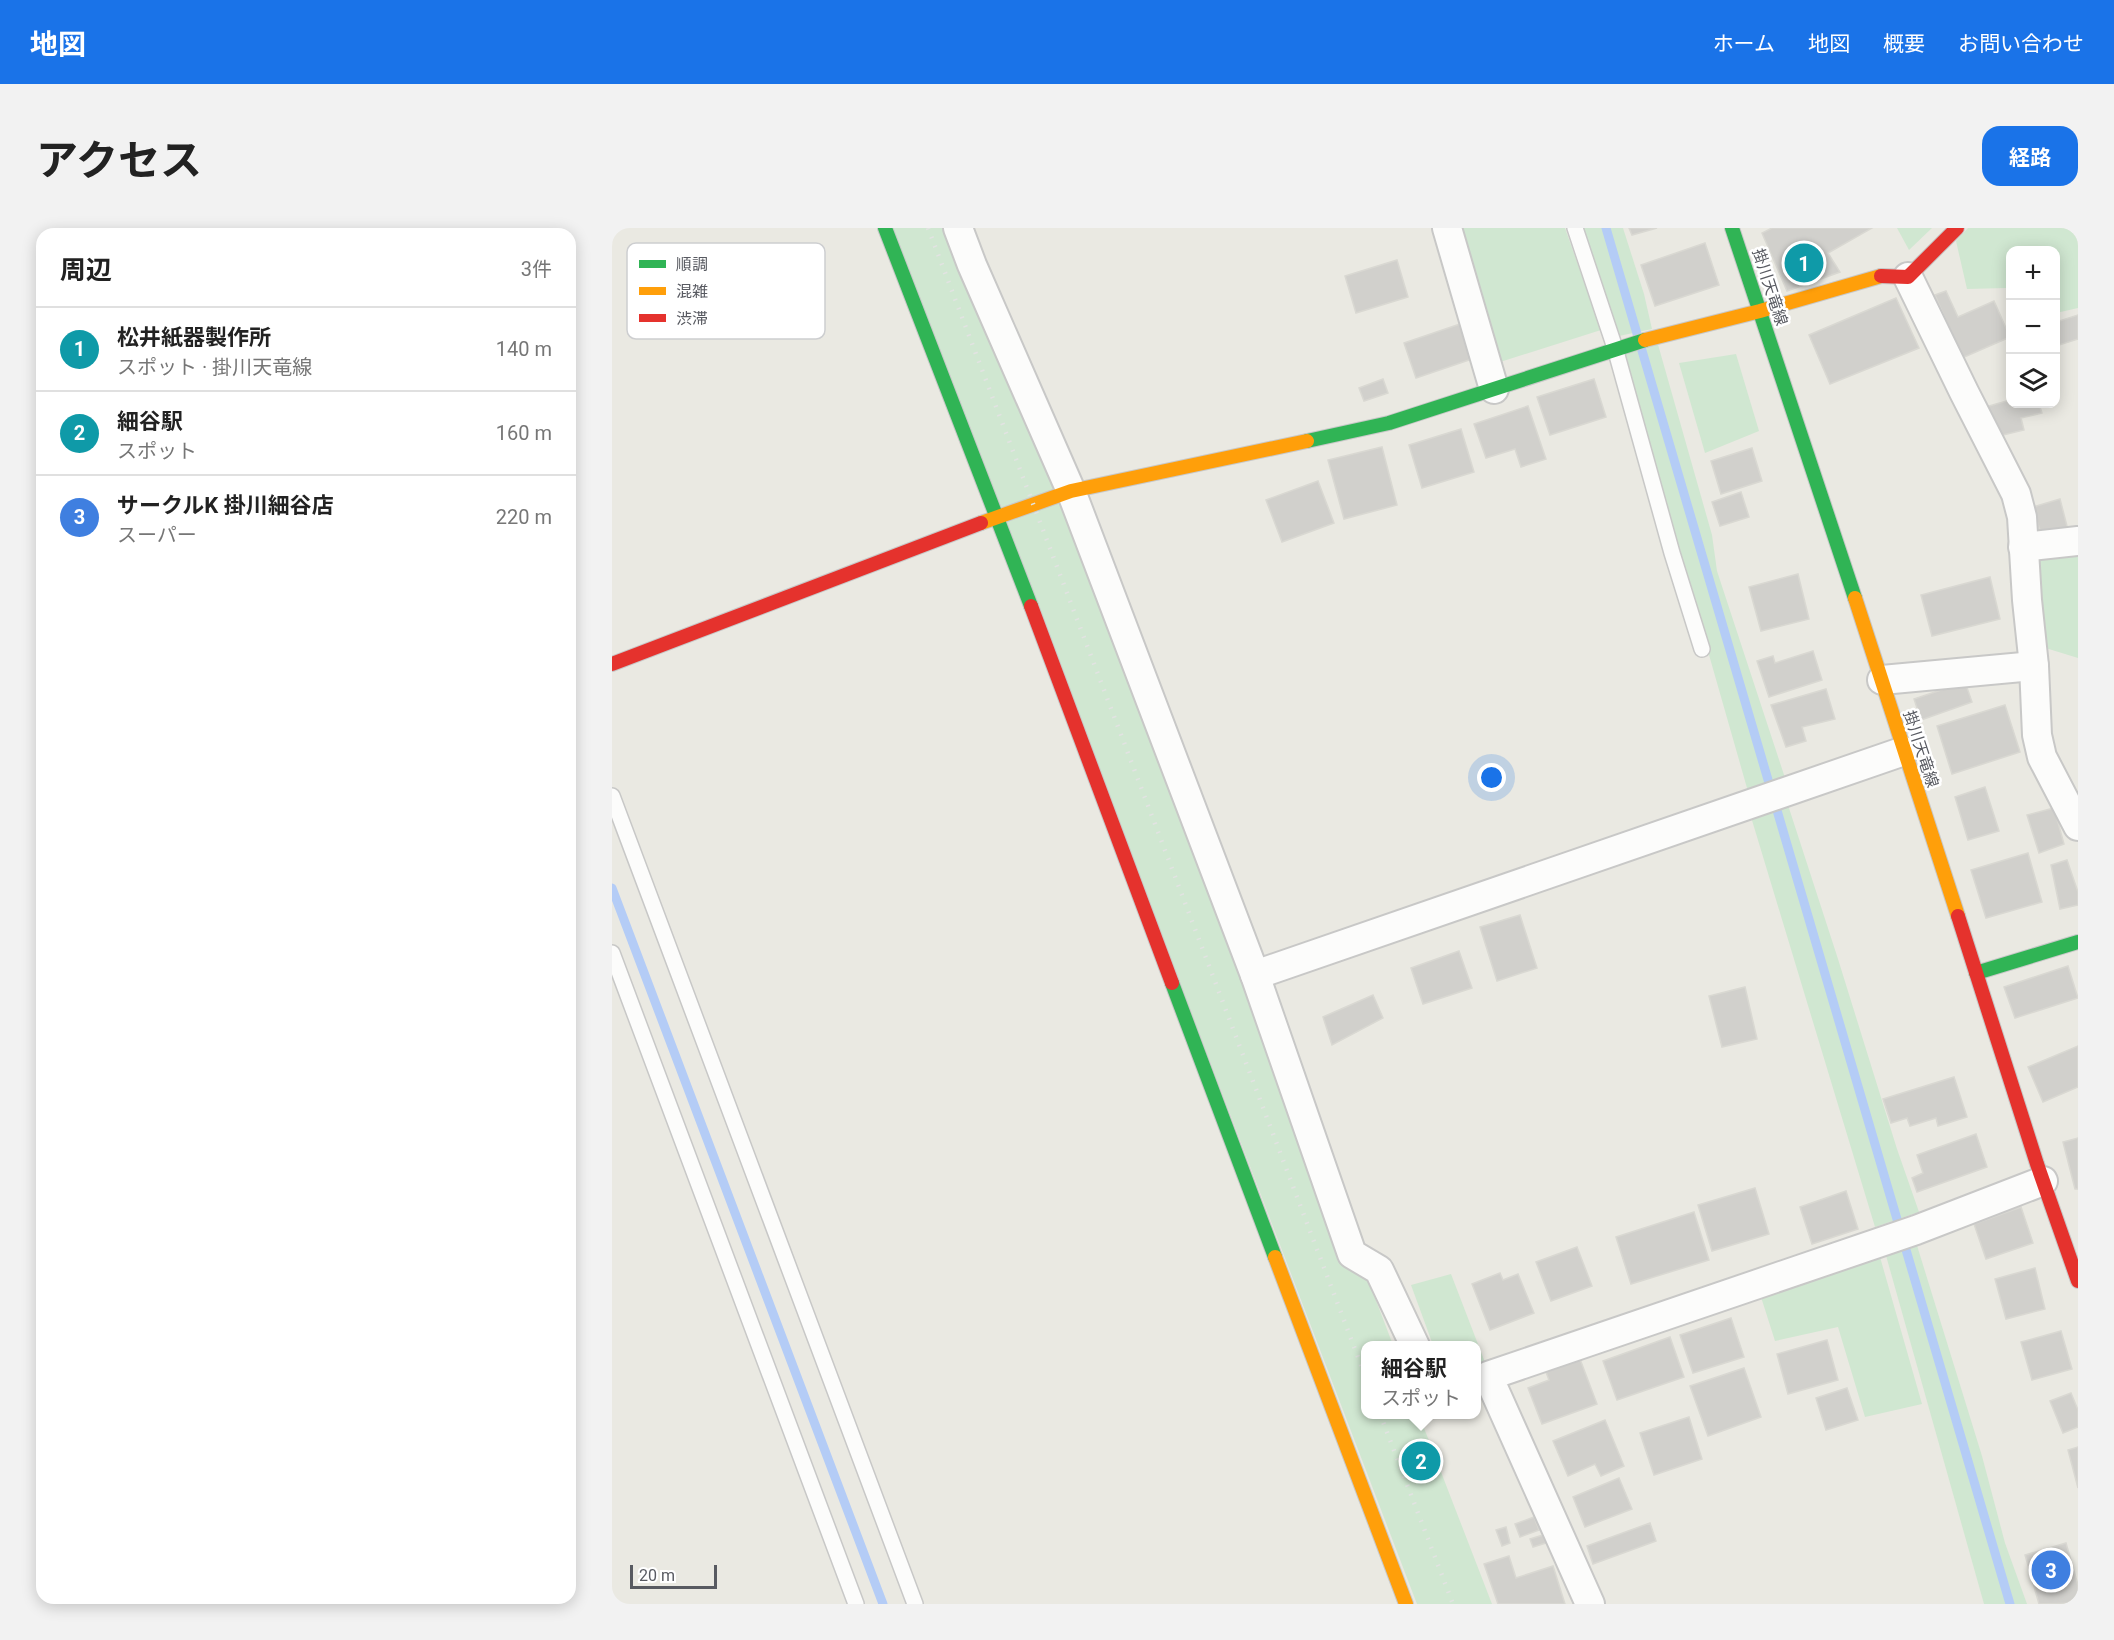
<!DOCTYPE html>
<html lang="ja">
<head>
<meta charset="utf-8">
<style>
  body { margin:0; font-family:Roboto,"Noto Sans JP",sans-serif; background:#f2f2f2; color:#222 }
  .controls { position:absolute; right:18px; top:18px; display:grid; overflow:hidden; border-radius:12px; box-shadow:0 3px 15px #0003 }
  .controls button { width:54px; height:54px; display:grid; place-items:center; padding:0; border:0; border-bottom:2px solid #e0e0e0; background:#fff; color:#222; font:30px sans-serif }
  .scale { position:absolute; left:18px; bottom:15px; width:87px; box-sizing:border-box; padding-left:6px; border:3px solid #585a61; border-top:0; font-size:16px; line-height:21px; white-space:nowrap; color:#585a61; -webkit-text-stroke:4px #fff; paint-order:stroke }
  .you { position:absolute; left:880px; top:550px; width:21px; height:21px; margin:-15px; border:4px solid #fff; border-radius:50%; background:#1a73e8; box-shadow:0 0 0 9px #1a73e833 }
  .badge { display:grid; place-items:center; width:39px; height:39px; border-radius:50%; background:#1a73e8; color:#fff; font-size:20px; font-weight:700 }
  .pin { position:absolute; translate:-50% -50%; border:3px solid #fff; box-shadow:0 2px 6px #0006 }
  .popup { position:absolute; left:749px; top:1113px; width:120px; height:78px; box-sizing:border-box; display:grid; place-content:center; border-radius:12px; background:#fff; filter:drop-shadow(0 2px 4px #0005); font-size:20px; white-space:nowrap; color:#767676 }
  .popup b { font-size:22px; color:#222 }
  .popup::after { content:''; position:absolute; left:50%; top:100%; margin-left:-12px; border:12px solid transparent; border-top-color:#fff }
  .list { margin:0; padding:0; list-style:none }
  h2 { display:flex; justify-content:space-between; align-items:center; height:78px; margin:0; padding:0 24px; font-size:26px }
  h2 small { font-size:20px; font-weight:400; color:#767676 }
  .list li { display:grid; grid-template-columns:39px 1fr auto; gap:18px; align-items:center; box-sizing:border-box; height:84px; padding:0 24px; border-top:2px solid #e0e0e0 }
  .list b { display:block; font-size:22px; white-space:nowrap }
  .list p { margin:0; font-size:20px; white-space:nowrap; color:#767676 }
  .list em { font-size:20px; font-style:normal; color:#767676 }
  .icon { flex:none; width:33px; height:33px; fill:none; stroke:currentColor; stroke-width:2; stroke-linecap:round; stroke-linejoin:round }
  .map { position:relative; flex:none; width:1466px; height:1376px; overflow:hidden; border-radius:18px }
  header { display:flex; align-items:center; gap:36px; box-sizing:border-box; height:84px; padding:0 30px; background:#1a73e8; color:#fff }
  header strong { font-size:28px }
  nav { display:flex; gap:33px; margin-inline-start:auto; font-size:21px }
  .intro { display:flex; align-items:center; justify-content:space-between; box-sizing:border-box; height:144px; padding:0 36px }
  h1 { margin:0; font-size:42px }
  .button { padding:15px 27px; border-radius:18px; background:#1a73e8; color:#fff; font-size:21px; font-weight:700 }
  main { display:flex; gap:36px; padding:0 36px }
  aside { flex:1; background:#fff; border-radius:18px; box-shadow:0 3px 15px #0003 }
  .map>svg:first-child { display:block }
  .green { fill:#d0e7d1 }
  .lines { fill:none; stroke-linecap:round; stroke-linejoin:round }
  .stream { stroke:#b4ccf6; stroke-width:9 }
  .building { fill:#d1d0cc; stroke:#d9d8d2; stroke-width:1.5 }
  .lane-casing { stroke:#c8c8c7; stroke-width:18 }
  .street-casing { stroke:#c8c8c7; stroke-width:32 }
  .fast-casing { stroke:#c8c8c8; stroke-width:16 }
  .slow-casing { stroke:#c8c8c8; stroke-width:16 }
  .jam-casing { stroke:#c8c8c8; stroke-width:16 }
  .lane { stroke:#fcfcfb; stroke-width:15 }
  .street { stroke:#fcfcfb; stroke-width:28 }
  .fast { stroke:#30b455; stroke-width:14 }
  .slow { stroke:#ff9f0a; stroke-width:14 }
  .jam { stroke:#e5322d; stroke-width:14 }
  .rail { stroke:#e2e3e2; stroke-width:4.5; stroke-dasharray:1.5 8; stroke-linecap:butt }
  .labels { text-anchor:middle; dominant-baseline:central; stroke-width:5; stroke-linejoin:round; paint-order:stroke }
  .street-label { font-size:16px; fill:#585a61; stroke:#fff }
  .key { fill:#fff; stroke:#cdced0; stroke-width:1.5 }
  .key-label { font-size:16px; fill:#585a61 }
</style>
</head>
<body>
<header>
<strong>地図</strong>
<nav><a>ホーム</a><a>地図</a><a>概要</a><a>お問い合わせ</a></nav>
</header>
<div class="intro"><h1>アクセス</h1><a class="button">経路</a></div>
<main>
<aside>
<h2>周辺<small>3件</small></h2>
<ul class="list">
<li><span class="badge" style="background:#0f9aa8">1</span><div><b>松井紙器製作所</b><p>スポット · 掛川天竜線</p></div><em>140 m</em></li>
<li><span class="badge" style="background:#0f9aa8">2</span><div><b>細谷駅</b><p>スポット</p></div><em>160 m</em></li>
<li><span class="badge" style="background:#3f7fe0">3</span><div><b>サークルK 掛川細谷店</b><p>スーパー</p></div><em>220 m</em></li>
</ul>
</aside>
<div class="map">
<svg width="1466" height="1376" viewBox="0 0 1466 1376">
  <rect width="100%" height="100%" fill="#eae9e2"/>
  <g class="green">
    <path d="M280 0H346L489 352 781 1117 754 1118V1186L807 1187 880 1376H805Z"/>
    <path d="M829 0H953L989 102 885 135Z"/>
    <path d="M971 0H1011L1032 66 1040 101 1007 108Z"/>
    <path d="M1285 0H1320L1297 22Z"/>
    <path d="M1356 0H1466V80L1444 85V22H1398V64L1394 60 1355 61 1344 13Z"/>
    <path d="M1045 113 1100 307 1105 343 1175 556 1137 567 1010 122Z"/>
    <path d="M1124 126 1147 203 1093 225 1067 135Z"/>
    <path d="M1466 321V430L1427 418 1418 334Z"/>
    <path d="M1176 577 1226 731 1285 921 1307 984 1263 999 1139 589Z"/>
    <path d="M1303 1011 1370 1228 1393 1315 1415 1376H1372L1273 1024Z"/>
    <path d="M1268 1029 1310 1176 1253 1189 1226 1099 1163 1113 1149 1069Z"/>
    <path d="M839 1046 874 1137 865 1141 864 1118 821 1117 799 1057Z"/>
  </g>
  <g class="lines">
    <g class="stream">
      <path d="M994 0 1398 1376"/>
      <path d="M0 660 271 1376"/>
    </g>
  </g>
  <g class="building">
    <path d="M1017 0H1045L1020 7Z"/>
    <path d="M1160 0H1260L1216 25 1228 44 1175 63 1150 5Z"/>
    <path d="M1093 15 1107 57 1043 78 1029 37Z"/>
    <path d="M785 32 796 69 744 85 733 48Z"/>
    <path d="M1334 63 1346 89 1382 73 1398 109 1350 130 1323 67Z"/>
    <path d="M1284 70 1307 120 1218 156 1197 107Z"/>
    <path d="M1466 87V111L1444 118V94Z"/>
    <path d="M848 96 860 131 804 150 792 115Z"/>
    <path d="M771 151 776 165 752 173 747 160Z"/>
    <path d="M982 151 994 189 938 207 925 169Z"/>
    <path d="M1398 172V176H1427L1430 185 1409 190 1412 202 1378 210 1370 180Z"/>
    <path d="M916 178 934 231 909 239 903 221 874 230 862 196Z"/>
    <path d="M849 201 862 244 810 260 797 217Z"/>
    <path d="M770 219 785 277 732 291 716 232Z"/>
    <path d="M1140 220 1150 253 1109 266 1099 233Z"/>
    <path d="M706 253 722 295 670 314 654 272Z"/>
    <path d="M1129 264 1137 289 1108 298 1100 274Z"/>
    <path d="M1448 271 1456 302 1430 309 1421 279Z"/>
    <path d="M1186 346 1197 391 1149 403 1137 359Z"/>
    <path d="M1378 349 1388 391 1320 408 1309 367Z"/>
    <path d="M1201 423 1210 452 1157 469 1145 433 1161 428 1163 435Z"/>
    <path d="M1353 454 1360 474 1309 492 1302 471Z"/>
    <path d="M1214 461 1223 491 1190 499 1194 513 1174 519 1159 477Z"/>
    <path d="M1393 477 1408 524 1340 546 1325 498Z"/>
    <path d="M1373 559 1387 603 1356 612 1343 569Z"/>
    <path d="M1442 580 1452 616 1427 625 1415 587Z"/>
    <path d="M1416 625 1430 674 1374 690 1359 642Z"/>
    <path d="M1455 632 1466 664V677L1448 681 1439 637Z"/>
    <path d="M908 687 925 740 885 753 868 699Z"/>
    <path d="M847 723 860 760 811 776 799 740Z"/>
    <path d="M1456 738 1466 770 1403 790 1392 759Z"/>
    <path d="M1133 759 1145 811 1110 819 1097 768Z"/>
    <path d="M761 767 771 790 720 817 711 789Z"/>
    <path d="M1466 818V859L1431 874 1416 839Z"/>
    <path d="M1342 849 1355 889 1326 898 1324 890 1298 898 1295 890 1279 895 1271 871Z"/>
    <path d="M1364 906 1375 939 1305 964 1300 950 1311 945 1305 927Z"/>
    <path d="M1466 910V961H1463L1451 914Z"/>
    <path d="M1143 960 1157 1006 1100 1023 1086 977Z"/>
    <path d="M1234 963 1246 1001 1200 1016 1188 979Z"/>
    <path d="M1409 979 1421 1015 1374 1031 1362 996Z"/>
    <path d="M1082 984 1097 1032 1019 1056 1004 1009Z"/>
    <path d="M965 1019 980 1058 939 1073 924 1034Z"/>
    <path d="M1423 1040 1433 1081 1394 1091 1383 1051Z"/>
    <path d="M888 1045 891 1052 906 1046 922 1085 878 1102 860 1056Z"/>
    <path d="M1119 1090 1132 1129 1081 1145 1068 1107Z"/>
    <path d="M1449 1103 1460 1141 1420 1152 1409 1114Z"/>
    <path d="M1058 1109 1072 1149 1005 1172 991 1133Z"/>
    <path d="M1215 1112 1226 1152 1176 1166 1165 1126Z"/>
    <path d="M968 1131 985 1176 930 1196 916 1160 937 1152 934 1144Z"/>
    <path d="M1132 1140 1149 1189 1096 1208 1078 1158Z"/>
    <path d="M1235 1160 1246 1192 1214 1202 1204 1170Z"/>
    <path d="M1459 1165 1466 1182V1199L1451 1205 1438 1173Z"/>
    <path d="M1077 1189 1090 1231 1042 1247 1028 1205Z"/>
    <path d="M993 1192 1012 1238 989 1248 983 1236 956 1248 941 1213Z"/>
    <path d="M810 1219 819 1242 808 1246 799 1223Z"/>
    <path d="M1466 1219V1260L1456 1222Z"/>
    <path d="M1007 1250 1020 1281 973 1299 961 1269Z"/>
    <path d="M922 1289 927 1302 908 1309 903 1296Z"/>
    <path d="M1038 1295 1044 1313 981 1336 975 1318Z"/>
    <path d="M894 1299 898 1315 890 1318 884 1302Z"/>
    <path d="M931 1307 934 1315 921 1319 918 1311Z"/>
    <path d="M1454 1315 1466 1357V1375L1427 1376 1413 1327Z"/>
    <path d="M897 1328 904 1350 941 1338 953 1376H886L872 1336Z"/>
  </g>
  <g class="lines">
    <defs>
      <g id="lane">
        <path d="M963 0 1003 120 1060 325 1090 421"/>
        <path d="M0 568 303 1376"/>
        <path d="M0 725 244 1376"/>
      </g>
      <g id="street">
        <path d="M346 0 360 37 459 263 643 747 740 1026 767 1042 803 1118"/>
        <path d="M835 0 882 161"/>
        <path d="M1296 49 1352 164 1404 266 1410 289 1415 372 1422 438 1425 507 1430 529 1466 598"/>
        <path d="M1411 319 1466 313"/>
        <path d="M1270 452 1422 438"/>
        <path d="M643 747 1292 523"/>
        <path d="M978 1376 876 1148 1304 1002 1431 953"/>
      </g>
      <g id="fast">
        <path d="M273 0 419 378"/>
        <path d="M1120 0 1243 370"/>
        <path d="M695 213 777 195 1033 112"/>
        <path d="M1364 745 1466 714"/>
        <path d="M560 755 663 1029"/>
      </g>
      <g id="slow">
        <path d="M1033 112 1148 83 1269 48"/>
        <path d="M369 295 459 263 695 213"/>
        <path d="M1243 370 1346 688"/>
        <path d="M663 1029 794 1376"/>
      </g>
      <g id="jam">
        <path d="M1269 48 1296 49 1345 0"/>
        <path d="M419 378 560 755"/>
        <path d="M0 436 369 295"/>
        <path d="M1346 688 1425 936 1466 1053"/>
      </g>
    </defs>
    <use href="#lane" class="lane-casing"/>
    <use href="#street" class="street-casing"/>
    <use href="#fast" class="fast-casing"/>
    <use href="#slow" class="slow-casing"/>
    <use href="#jam" class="jam-casing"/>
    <use href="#lane" class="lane"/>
    <use href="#street" class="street"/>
    <use href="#fast" class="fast"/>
    <use href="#slow" class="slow"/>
    <use href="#jam" class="jam"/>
    <g class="rail">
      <path d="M316 0 754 1150"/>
      <path d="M768 1186 841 1376"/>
    </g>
  </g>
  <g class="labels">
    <g class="street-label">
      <text transform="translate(1158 59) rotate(72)">掛川天竜線</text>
      <text transform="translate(1309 521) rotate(72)">掛川天竜線</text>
    </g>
  </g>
  <rect x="15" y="15" width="198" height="96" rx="9" class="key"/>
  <rect x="27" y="32" width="27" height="8" fill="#30b455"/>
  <rect x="27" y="59" width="27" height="8" fill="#ff9f0a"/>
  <rect x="27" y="86" width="27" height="8" fill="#e5322d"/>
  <g class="key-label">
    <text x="64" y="42">順調</text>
    <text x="64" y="69">混雑</text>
    <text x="64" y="96">渋滞</text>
  </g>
</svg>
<div class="controls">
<button>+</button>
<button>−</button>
<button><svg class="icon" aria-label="layers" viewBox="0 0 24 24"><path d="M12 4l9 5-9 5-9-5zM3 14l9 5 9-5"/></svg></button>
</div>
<div class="scale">20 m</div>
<div class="you"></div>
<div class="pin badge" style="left:1192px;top:35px;background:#0f9aa8">1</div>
<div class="pin badge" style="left:809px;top:1233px;background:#0f9aa8">2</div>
<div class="popup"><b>細谷駅</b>スポット</div>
<div class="pin badge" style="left:1439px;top:1342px;background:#3f7fe0">3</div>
</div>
</main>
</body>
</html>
